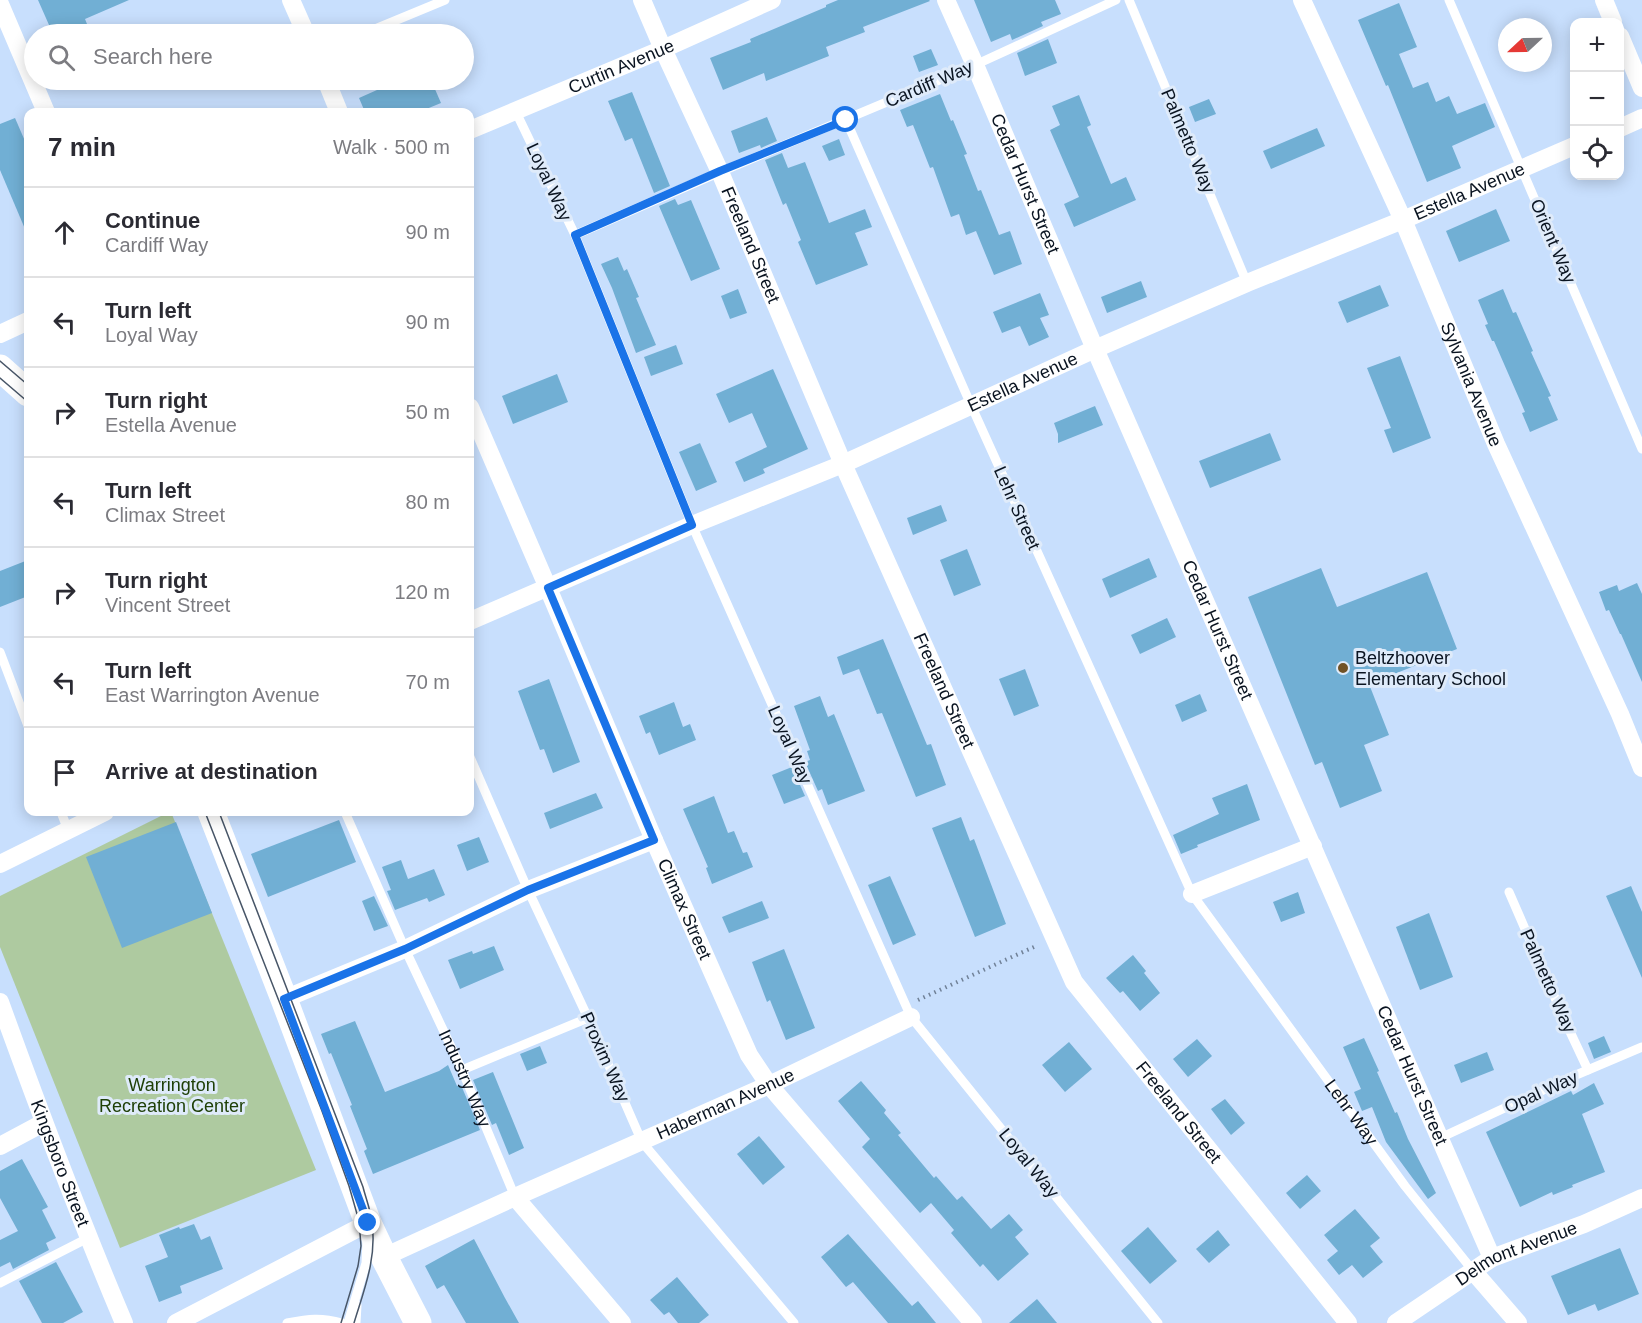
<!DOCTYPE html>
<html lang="en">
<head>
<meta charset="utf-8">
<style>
  body { margin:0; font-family:Arial,sans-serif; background:#f7f7f7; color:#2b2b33 }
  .controls { position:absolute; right:18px; top:18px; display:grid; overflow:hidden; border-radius:12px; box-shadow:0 3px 15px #0003 }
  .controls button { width:54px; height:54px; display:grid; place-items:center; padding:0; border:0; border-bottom:2px solid #e1e1e2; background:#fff; color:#2b2b33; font:30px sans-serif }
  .compass { position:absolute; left:1498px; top:18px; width:54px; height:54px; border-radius:50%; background:#fff; box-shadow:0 3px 15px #0003; rotate:248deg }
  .stop { position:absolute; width:18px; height:18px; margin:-14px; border:4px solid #1a73e8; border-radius:50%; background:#fff }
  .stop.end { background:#1a73e8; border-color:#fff; box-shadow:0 2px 6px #0008 }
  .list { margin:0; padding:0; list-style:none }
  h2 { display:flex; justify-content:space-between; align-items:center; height:78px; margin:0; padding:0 24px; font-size:26px }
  h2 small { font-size:20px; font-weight:400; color:#7c7c81 }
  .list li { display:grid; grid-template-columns:39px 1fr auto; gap:18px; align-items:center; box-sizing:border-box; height:90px; padding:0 24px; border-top:2px solid #e1e1e2 }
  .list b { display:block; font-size:22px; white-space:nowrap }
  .list p { margin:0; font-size:20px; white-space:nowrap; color:#7c7c81 }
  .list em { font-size:20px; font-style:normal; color:#7c7c81 }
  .icon { flex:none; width:33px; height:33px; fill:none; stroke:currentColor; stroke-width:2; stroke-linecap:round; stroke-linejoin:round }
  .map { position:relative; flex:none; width:1642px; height:1323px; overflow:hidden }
  .search { position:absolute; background:#fff; box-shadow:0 3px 15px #0003; left:24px; top:24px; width:450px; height:66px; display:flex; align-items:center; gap:15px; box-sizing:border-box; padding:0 21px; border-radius:33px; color:#7c7c81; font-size:22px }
  .panel { position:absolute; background:#fff; box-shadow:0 3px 15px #0003; left:24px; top:108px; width:450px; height:708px; border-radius:12px }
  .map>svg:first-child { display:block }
  .green { fill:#aecaa0 }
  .building { fill:#71afd4 }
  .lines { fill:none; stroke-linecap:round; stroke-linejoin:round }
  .path { stroke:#718298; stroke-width:4; stroke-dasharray:1.5 4.5; stroke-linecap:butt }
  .service { stroke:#fff; stroke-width:9 }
  .minor { stroke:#fff; stroke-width:18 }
  .secondary { stroke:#fff; stroke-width:27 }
  .tram { stroke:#485668; stroke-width:1.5 }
  .route { stroke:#1a73e8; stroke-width:8 }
  .poi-dot { fill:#705226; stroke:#dfebfa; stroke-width:2 }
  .labels { text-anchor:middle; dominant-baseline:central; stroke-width:6; stroke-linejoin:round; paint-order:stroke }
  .street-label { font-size:18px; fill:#0a1421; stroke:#dfebfa }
  .poi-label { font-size:18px; fill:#0a1421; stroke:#dfebfa; text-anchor:start }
  .park-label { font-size:18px; fill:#1f4007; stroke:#dfebfa }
</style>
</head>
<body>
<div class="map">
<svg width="1642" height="1323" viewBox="0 0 1642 1323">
  <rect width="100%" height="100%" fill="#c8dffd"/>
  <path class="green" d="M169 812H171L316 1170 120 1248 0 947V896Z"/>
  <g class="building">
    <path d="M38 0H129L85 19 91 34H53Z"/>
    <path d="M838 0H929L930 1 863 27 865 32 826 47 829 56 766 81 764 73 723 90 710 58 751 42 750 39 826 7V5Z"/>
    <path d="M974 0H1055L1061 14 1041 22 1043 26 1012 40 1010 34 991 42Z"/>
    <path d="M1399 3 1417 47 1399 54 1413 88 1428 82 1436 102 1449 96 1457 114 1485 103 1495 127 1452 146 1461 168 1427 182 1388 85 1386 86 1358 20Z"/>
    <path d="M1048 39 1057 63 1025 76 1017 53Z"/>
    <path d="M931 49 938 65 919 72 913 56Z"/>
    <path d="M383 80H431L441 103 419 112H365L359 98 386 86Z"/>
    <path d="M632 92 670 186 654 193 632 138 625 141 608 101Z"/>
    <path d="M940 94 951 121 953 120 967 154 964 155 978 191 981 190 999 235 1010 231 1022 264 994 275 976 231 966 235 959 214 951 217 933 167 930 168 913 125 907 127 900 110Z"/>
    <path d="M1079 95 1091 125 1087 127 1111 184 1126 177 1136 200 1074 227 1064 204 1079 197 1050 130 1060 125 1052 106Z"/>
    <path d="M1209 99 1216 114 1195 122 1189 107Z"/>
    <path d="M767 117 777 141 761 148 760 145 739 153 731 131Z"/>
    <path d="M15 118 28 148V236L0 170V124Z"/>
    <path d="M1317 128 1325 146 1271 169 1263 151Z"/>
    <path d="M839 139 845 155 829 161 822 146Z"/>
    <path d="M782 153 788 168 805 162 829 223 865 209 872 227 855 233 868 265 816 285 798 242 801 240 786 203 783 205 765 160Z"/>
    <path d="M675 199 678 205 691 200 720 269 691 281 659 206Z"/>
    <path d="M1496 209 1510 241 1459 262 1446 231Z"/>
    <path d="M618 257 624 271 627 269 639 297 636 298 656 345 636 353 612 288 601 264Z"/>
    <path d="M1141 281 1147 297 1107 313 1101 297Z"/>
    <path d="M1380 285 1389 306 1347 323 1338 302Z"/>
    <path d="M738 289 747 313 730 319 721 296Z"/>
    <path d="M1503 289 1513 313 1516 312 1533 351 1531 352 1551 396 1548 397 1558 420 1530 432 1522 413 1525 412 1494 341H1492L1485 325 1488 324 1478 300Z"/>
    <path d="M1040 293 1049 315 1040 318 1049 337 1029 346 1020 326 1002 333 993 312Z"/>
    <path d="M676 345 683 364 651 376 644 357Z"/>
    <path d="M1400 356 1431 438 1393 453 1384 430 1391 428 1367 368Z"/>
    <path d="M773 369 808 449 763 469 765 473 744 482 735 462 767 447 752 413 729 423 716 394Z"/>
    <path d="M557 374 568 402 513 424 502 396Z"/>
    <path d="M1095 406 1103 425 1058 443V434L1054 423Z"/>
    <path d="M1270 433 1281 460 1210 488 1199 461Z"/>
    <path d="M700 443 717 482 696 491 679 452Z"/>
    <path d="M941 505 947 521 913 535 907 518Z"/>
    <path d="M967 549 981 585 954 596 940 560Z"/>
    <path d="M1149 558 1157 577 1110 598 1102 579Z"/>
    <path d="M28 560V596L0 607V571Z"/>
    <path d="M1321 568 1337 607 1427 572 1457 649 1369 684 1389 735 1364 745 1382 791 1340 808 1322 762 1315 765 1248 597Z"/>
    <path d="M1637 583 1642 594V682L1621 634H1620L1609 610 1606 611 1599 592 1617 585 1619 591Z"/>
    <path d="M1167 618 1176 637 1140 654 1131 635Z"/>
    <path d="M883 639 927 745 931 744 946 785 916 797 882 713 877 714 859 669 843 675 837 657Z"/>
    <path d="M1025 669 1039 706 1014 716 999 679Z"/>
    <path d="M549 679 580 762 553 773 544 749 540 750 518 691Z"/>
    <path d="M1200 694 1207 711 1182 722 1175 705Z"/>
    <path d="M820 696 828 717 834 714 865 791 828 805 822 789 818 791 805 762 810 760 807 751 810 750 794 706Z"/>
    <path d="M674 702 683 727 690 724 696 740 659 755 650 732 646 734 639 716Z"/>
    <path d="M792 767 805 796 784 804 772 775Z"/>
    <path d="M1247 784 1260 820 1197 845 1198 847 1181 854 1173 835 1219 814 1212 798Z"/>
    <path d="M596 793 603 808 550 829 544 813Z"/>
    <path d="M714 796 728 833 734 831 743 853 747 852 753 867 712 884 706 868 708 867 683 809Z"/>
    <path d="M961 817 970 841 974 839 1006 924 975 937 932 828Z"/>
    <path d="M339 820 356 862 268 897 251 854Z"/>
    <path d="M176 822 212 913 122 948 86 857Z"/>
    <path d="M479 837 489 862 467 871 457 845Z"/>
    <path d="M401 860 408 879 434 869 445 895 429 902 427 898 395 910 387 891 391 890 382 867Z"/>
    <path d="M890 876 916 935 893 945 868 885Z"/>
    <path d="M1631 886 1642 912V978L1606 896Z"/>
    <path d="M1298 892 1305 913 1281 922 1273 902Z"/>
    <path d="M374 896 388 926 374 931 362 901Z"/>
    <path d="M762 901 769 918 729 933 722 917Z"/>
    <path d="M1429 913 1453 977 1420 990 1396 927Z"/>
    <path d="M494 946 504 970 460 989 448 960 472 951 473 954Z"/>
    <path d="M784 949 815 1028 786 1040 770 1000 767 1002 752 962Z"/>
    <path d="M1133 955 1146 971 1144 973 1160 993 1140 1011 1123 991 1120 993 1106 978Z"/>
    <path d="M355 1021 385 1092 439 1071 448 1065 457 1086 461 1085 480 1130 373 1174 364 1151 367 1149 350 1106 352 1105 331 1053 329 1054 321 1034Z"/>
    <path d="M1604 1036 1611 1052 1594 1059 1588 1043Z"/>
    <path d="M1364 1038 1379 1071 1377 1072 1395 1113 1397 1112 1408 1139 1436 1193 1428 1199 1386 1142 1372 1107 1362 1111 1354 1092 1361 1089 1343 1047Z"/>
    <path d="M1197 1039 1212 1056 1188 1077 1173 1059Z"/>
    <path d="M1069 1042 1092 1069 1065 1092 1042 1065Z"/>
    <path d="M540 1046 547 1063 527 1071 520 1054Z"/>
    <path d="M1487 1052 1494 1070 1461 1083 1454 1065Z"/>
    <path d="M493 1072 524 1148 509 1155 496 1123 492 1125 473 1080Z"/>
    <path d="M861 1081 886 1110 884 1113 901 1133 898 1135 934 1178 936 1176 957 1200 962 1196 991 1229 1009 1214 1023 1230 1015 1237 1029 1254 998 1281 983 1264 980 1267 951 1233 954 1230 931 1203 920 1213 862 1147 870 1139 838 1101Z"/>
    <path d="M1594 1083 1604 1104 1582 1114 1605 1172 1572 1185 1573 1187 1553 1195 1552 1192 1520 1207 1486 1132 1571 1091 1573 1095Z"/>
    <path d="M1225 1099 1245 1123 1231 1135 1211 1109Z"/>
    <path d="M759 1136 785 1167 763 1185 737 1154Z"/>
    <path d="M22 1159 48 1207 42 1210 56 1238 46 1243 49 1250 13 1269 10 1262 0 1267V1240L18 1231 0 1198V1171Z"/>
    <path d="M1307 1175 1321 1191 1300 1209 1286 1193Z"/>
    <path d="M1355 1209 1380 1238 1370 1246 1383 1262 1363 1278 1352 1265 1339 1275 1327 1260 1338 1251 1324 1235Z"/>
    <path d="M194 1224 201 1240 210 1236 223 1269 180 1286 182 1293 159 1302 145 1266 168 1257 159 1235 179 1227 180 1229Z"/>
    <path d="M1148 1227 1177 1261 1150 1284 1121 1251Z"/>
    <path d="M1218 1230 1230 1245 1209 1263 1196 1249Z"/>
    <path d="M848 1234 912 1306 918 1301 936 1323H888L853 1282 846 1287 821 1257Z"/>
    <path d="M474 1239 505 1298 519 1323H466L444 1285 437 1289 425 1266Z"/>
    <path d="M1620 1248 1639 1294 1598 1311 1595 1304 1568 1315 1551 1276Z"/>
    <path d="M56 1262 83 1312 63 1323H42L19 1281Z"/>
    <path d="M677 1277 709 1315 699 1323H678L669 1312 664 1315 650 1300Z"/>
    <path d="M1037 1299 1057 1323H1009Z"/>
  </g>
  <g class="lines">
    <path class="path" d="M918 1000 1036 946"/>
    <g class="service">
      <path d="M1129 0 1247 283"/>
      <path d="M1449 0 1642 449"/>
      <path d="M363 34 445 0"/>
      <path d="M515 110 575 235 692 525 911 1017 1158 1323"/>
      <path id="s1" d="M846 120 971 405 1192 894 1405 1186 1474 1272"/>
      <path d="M575 235 720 172 975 65 1116 0"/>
      <path d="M0 652 28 726"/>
      <path d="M470 757 528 890 588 1018 642 1142 794 1323"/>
      <path d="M61 812 68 830"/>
      <path id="s2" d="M345 812 405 949 462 1070 515 1197"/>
      <path d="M1509 892 1565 1021 1588 1070"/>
      <path d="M462 1070 588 1018"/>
      <path d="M1440 1138 1569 1078 1642 1047"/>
      <path d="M0 1283 88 1238"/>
      <path d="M287 1323C309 1319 320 1317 342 1323"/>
      <path d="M348 1323 366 1263 367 1240"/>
      <path d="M356 1323 357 1305"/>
    </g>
    <g class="minor">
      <path d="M291 0 306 34"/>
      <path id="s3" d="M642 0 663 49 720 172 843 464 1074 982 1348 1323"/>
      <path id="s4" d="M946 0 975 65 1095 349 1492 1258"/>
      <path id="s5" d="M1302 0 1403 220 1496 444 1620 714 1642 768"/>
      <path d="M1604 0 1613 22"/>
      <path d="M0 4 46 112"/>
      <path d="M1620 36 1642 88"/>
      <path d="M326 80 339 112"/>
      <path d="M1620 128 1642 118"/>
      <path id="s6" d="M470 130 663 49 772 0"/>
      <path d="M0 334 28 321"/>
      <path id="s7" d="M470 407 548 588 654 840 749 1055 769 1085 973 1323"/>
      <path id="s8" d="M470 621 692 525 843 464 1095 349 1247 283 1403 220 1574 146"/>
      <path d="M0 864 105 812"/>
      <path d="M1192 894 1313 846"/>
      <path d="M284 999 405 949 528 890 654 840"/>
      <path id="s9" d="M0 1002C39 1110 79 1217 124 1323"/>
      <path d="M0 1146 43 1123"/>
      <path d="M515 1197 622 1323"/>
      <path id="s10" d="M384 1257 515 1197 769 1085 911 1017"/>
      <path d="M1474 1272 1518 1323"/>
      <path d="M176 1323 368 1223"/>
      <path id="s11" d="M1396 1323 1492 1258 1584 1224 1642 1198"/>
    </g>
    <g class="secondary">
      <path d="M0 368 28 393"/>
      <path d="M211 812 284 999 368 1223 384 1257 418 1323"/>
    </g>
    <g class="tram">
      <path d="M0 361 28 385"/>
      <path d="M0 378 28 402"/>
      <path d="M205 812 322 1111 349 1186 359 1221 361 1246 358 1266 341 1323"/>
      <path d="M219 812 363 1187C366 1199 371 1211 372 1223 377 1258 364 1290 354 1323"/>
    </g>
  </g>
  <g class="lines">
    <path class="route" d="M368 1223 284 999 405 949 528 890 654 840 548 588 692 525 575 235 720 171 846 120"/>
  </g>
  <circle class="poi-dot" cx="1343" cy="668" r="6"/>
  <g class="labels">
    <g class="street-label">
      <text stroke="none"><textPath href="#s6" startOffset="164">Curtin Avenue</textPath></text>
      <text transform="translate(929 84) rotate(-23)">Cardiff Way</text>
      <text transform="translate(1188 141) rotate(67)">Palmetto Way</text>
      <text transform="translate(549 182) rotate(65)">Loyal Way</text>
      <text stroke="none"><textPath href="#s4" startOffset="200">Cedar Hurst Street</textPath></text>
      <text stroke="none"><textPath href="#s8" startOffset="1088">Estella Avenue</textPath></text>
      <text transform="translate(1553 241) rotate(67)">Orient Way</text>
      <text stroke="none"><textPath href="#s3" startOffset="268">Freeland Street</textPath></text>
      <text stroke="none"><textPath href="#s8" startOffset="602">Estella Avenue</textPath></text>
      <text stroke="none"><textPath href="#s5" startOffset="420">Sylvania Avenue</textPath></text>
      <text transform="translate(1017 508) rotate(66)">Lehr Street</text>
      <text stroke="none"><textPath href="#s4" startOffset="686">Cedar Hurst Street</textPath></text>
      <text stroke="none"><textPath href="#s3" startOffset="754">Freeland Street</textPath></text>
      <text transform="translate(790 745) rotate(66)">Loyal Way</text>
      <text stroke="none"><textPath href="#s7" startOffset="546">Climax Street</textPath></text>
      <text transform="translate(1548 981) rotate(66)">Palmetto Way</text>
      <text transform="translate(605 1057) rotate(66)">Proxim Way</text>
      <text stroke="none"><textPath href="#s4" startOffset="1172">Cedar Hurst Street</textPath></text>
      <text stroke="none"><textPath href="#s2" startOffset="292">Industry Way</textPath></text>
      <text transform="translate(1541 1092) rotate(-24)">Opal Way</text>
      <text stroke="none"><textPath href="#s10" startOffset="374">Haberman Avenue</textPath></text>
      <text stroke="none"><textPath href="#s1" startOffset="1118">Lehr Way</textPath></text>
      <text stroke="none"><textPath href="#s3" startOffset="1240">Freeland Street</textPath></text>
      <text transform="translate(1029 1163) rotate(51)">Loyal Way</text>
      <text stroke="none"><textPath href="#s9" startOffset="172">Kingsboro Street</textPath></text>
      <text stroke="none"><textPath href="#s11" startOffset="140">Delmont Avenue</textPath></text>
    </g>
    <g class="poi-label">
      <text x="1355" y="658">Beltzhoover<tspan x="1355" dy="21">Elementary School</tspan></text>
    </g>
    <g class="park-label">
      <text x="172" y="1085">Warrington<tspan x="172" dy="21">Recreation Center</tspan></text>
    </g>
  </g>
</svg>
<div class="controls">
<button>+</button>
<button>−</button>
<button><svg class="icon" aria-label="locate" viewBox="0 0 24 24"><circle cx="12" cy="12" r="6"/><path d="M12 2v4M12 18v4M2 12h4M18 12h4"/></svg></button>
</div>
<svg class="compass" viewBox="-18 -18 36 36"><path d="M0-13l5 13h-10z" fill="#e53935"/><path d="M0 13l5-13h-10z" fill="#7c7c81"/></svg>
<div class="stop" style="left:846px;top:120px"></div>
<div class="stop end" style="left:368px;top:1223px"></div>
<div class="search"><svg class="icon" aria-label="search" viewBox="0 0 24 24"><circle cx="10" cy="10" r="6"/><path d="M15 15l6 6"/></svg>Search here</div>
<section class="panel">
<h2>7 min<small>Walk · 500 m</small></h2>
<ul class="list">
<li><svg class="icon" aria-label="ahead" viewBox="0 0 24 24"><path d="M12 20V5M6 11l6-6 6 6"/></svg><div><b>Continue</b><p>Cardiff Way</p></div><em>90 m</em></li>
<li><svg class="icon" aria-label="left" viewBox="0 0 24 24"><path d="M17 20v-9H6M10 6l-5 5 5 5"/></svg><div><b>Turn left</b><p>Loyal Way</p></div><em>90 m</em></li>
<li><svg class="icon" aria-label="right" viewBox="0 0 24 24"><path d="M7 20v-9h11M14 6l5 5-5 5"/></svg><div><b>Turn right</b><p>Estella Avenue</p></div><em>50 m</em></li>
<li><svg class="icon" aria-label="left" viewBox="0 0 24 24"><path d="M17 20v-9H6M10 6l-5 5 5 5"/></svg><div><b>Turn left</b><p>Climax Street</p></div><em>80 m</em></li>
<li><svg class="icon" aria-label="right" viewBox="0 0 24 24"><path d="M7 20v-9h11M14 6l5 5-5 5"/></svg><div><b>Turn right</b><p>Vincent Street</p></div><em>120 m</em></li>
<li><svg class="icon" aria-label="left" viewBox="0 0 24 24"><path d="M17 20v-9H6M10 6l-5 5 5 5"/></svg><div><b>Turn left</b><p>East Warrington Avenue</p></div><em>70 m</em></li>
<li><svg class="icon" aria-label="arrive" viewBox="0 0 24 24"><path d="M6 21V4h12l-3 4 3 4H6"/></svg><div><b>Arrive at destination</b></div></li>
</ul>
</section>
</div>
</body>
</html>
